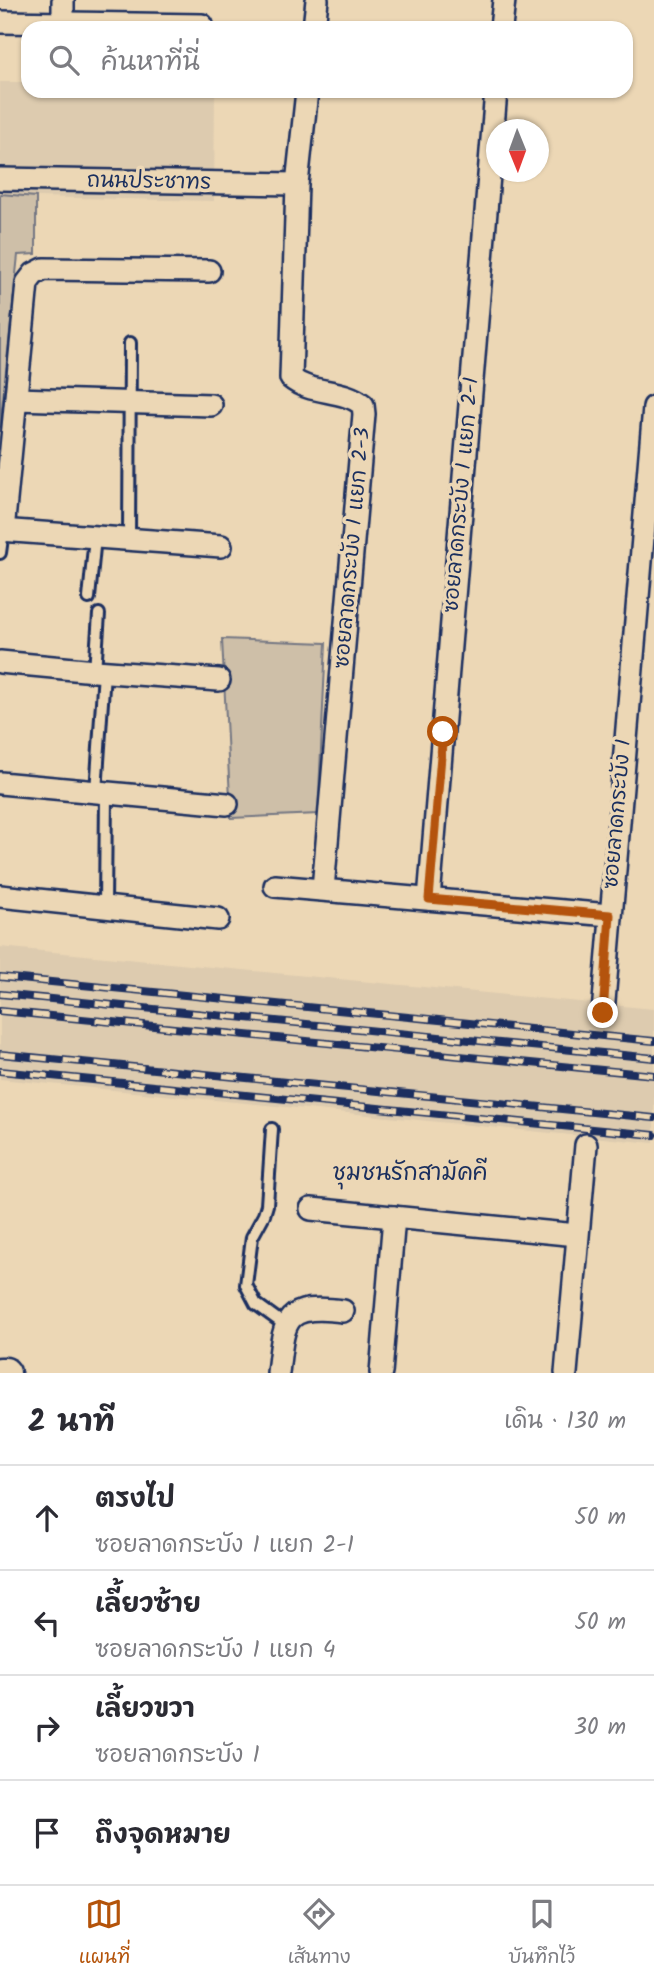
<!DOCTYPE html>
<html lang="th">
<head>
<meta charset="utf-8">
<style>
  body { margin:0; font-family:Kalam,"Playpen Sans Thai",sans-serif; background:#f2f2f3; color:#2b2b33 }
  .compass { position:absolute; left:486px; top:119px; width:63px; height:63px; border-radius:50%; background:#fff; box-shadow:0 2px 5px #0004; rotate:179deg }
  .stop { position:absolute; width:21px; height:21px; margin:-16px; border:5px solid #b45309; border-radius:50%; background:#fff }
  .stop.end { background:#b45309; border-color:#fff; box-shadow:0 2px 7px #0008 }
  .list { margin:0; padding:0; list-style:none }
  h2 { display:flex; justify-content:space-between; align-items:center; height:91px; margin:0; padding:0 28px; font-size:30px }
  h2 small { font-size:23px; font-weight:400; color:#7c7c81 }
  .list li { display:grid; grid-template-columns:46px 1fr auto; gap:21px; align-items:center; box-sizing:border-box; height:105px; padding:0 28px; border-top:2px solid #e1e1e2 }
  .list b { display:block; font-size:26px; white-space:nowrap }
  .list p { margin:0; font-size:23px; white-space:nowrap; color:#7c7c81 }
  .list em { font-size:23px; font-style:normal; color:#7c7c81 }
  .icon { flex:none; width:38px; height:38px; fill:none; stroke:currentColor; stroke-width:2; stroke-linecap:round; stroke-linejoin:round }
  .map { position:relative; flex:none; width:654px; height:1373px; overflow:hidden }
  .search { position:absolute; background:#fff; box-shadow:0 2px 5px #0004; left:21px; right:21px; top:21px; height:77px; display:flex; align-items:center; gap:18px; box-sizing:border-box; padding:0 24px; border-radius:21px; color:#7c7c81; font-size:26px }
  .sheet { height:511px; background:#fff }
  nav { display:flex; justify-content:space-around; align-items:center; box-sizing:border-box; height:98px; border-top:2px solid #e1e1e2; background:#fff; font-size:19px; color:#7c7c81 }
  nav a { display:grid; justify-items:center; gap:4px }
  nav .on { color:#b45309 }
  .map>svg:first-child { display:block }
  .built { fill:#ddcbaf }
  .green { fill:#cebfa8; stroke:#747783; stroke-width:2 }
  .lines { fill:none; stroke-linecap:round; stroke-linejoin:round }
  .lane-casing { stroke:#1b2f5e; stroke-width:16 }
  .street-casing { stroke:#1b2f5e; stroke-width:26 }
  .secondary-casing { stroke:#1b2f5e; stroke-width:35 }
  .lane { stroke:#ecd7b5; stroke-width:10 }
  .street { stroke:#ecd7b5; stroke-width:21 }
  .secondary { stroke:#ecd7b5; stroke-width:30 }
  .rail-casing { stroke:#1b2f5e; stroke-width:8 }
  .rail { stroke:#ecd7b5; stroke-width:5; stroke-dasharray:16; stroke-linecap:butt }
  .route { stroke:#b45309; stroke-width:9 }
  .labels { text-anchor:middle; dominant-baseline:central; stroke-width:7; stroke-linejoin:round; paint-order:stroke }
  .street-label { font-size:21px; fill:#1b2f5e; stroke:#ecd7b5 }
  .neighbourhood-label { font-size:23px; fill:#1b2f5e; stroke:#ecd7b5 }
</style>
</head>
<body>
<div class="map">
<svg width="654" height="1373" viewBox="0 0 654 1373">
  <rect width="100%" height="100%" fill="#ecd7b5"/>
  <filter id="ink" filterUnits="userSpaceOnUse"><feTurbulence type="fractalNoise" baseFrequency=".0143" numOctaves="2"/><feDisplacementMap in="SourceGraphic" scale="14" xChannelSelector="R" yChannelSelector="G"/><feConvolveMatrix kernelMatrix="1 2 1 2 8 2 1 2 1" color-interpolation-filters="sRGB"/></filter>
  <g filter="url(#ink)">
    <g class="built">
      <path d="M0 82H28V91H215L214 201 36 197 0 194Z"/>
      <path d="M0 947 654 1009V1143L0 1079Z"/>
    </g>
    <g class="green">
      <path d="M0 194 36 197V254L18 255 0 428Z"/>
      <path d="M222 639 326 643 318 814 231 818Z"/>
    </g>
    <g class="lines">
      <defs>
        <g id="lane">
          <path d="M129 540 130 343"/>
          <path d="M0 553 3 531"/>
          <path d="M89 598 95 537"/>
          <path d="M95 671 99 614"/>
          <path d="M96 792 104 672"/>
          <path d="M105 907 106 793"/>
          <path d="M272 1129 267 1205 264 1215 252 1237 246 1285 256 1304 285 1325"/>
        </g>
        <g id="street">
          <path d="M0 22 202 25"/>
          <path d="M63 23V0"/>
          <path d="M314 28 317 0"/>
          <path d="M501 28 504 0"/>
          <path d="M307 91 297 184 291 378C311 395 343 388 363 405L364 414 323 889"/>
          <path d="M0 179 297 184"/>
          <path d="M16 399 211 405"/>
          <path d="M0 530 221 546"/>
          <path d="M3 531 27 283 34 274 44 269 209 271"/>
          <path d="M0 662 95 671 219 680"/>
          <path d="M0 783 227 804"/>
          <path d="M275 886 610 915"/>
          <path d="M0 896 218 919"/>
          <path d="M429 899 496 91"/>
          <path d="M603 1013 654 407"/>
          <path d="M311 1209 577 1235"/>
          <path d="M278 1373C284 1320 283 1303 343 1311"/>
          <path d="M381 1373 394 1217"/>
          <path d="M566 1373 586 1145"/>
        </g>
        <path id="secondary" d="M0 1373H5"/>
      </defs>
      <use href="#lane" class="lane-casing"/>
      <use href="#street" class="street-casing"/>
      <use href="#secondary" class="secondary-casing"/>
      <use href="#lane" class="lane"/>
      <use href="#street" class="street"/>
      <use href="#secondary" class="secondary"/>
      <defs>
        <g id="rail">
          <path d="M0 977 654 1041"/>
          <path d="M0 994 654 1058"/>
          <path d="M0 1011 654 1075"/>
          <path d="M0 1054 654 1118"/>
          <path d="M0 1071 654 1135"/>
        </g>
      </defs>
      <use href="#rail" class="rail-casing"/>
      <use href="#rail" class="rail"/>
    </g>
  </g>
  <g class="lines" filter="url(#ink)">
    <path class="route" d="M443 732 429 899 610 915 603 1013"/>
  </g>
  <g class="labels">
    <g class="street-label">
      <text transform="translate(149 182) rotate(1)">ถนนประชาทร</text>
      <text transform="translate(462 495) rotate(-85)">ซอยลาดกระบัง 1 แยก 2-1</text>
      <text transform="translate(353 548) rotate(-85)">ซอยลาดกระบัง 1 แยก 2-3</text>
      <text transform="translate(618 814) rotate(-85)">ซอยลาดกระบัง 1</text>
    </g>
    <g class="neighbourhood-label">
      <text x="410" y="1174">ชุมชนรักสามัคคี</text>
    </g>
  </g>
</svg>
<svg class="compass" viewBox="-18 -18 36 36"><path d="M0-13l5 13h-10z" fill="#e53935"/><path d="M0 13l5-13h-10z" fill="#7c7c81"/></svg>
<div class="stop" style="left:443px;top:732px"></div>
<div class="stop end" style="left:603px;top:1013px"></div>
<div class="search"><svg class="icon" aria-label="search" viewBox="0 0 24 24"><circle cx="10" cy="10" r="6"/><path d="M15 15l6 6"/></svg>ค้นหาที่นี่</div>
</div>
<section class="sheet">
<h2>2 นาที<small>เดิน · 130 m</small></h2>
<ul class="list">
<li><svg class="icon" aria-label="ahead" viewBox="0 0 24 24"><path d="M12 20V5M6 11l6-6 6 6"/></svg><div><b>ตรงไป</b><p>ซอยลาดกระบัง 1 แยก 2-1</p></div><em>50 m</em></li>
<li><svg class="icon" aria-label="left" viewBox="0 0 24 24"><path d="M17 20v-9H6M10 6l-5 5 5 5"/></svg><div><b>เลี้ยวซ้าย</b><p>ซอยลาดกระบัง 1 แยก 4</p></div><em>50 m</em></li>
<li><svg class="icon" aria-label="right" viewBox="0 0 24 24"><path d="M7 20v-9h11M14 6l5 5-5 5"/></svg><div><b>เลี้ยวขวา</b><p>ซอยลาดกระบัง 1</p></div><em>30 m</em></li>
<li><svg class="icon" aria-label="arrive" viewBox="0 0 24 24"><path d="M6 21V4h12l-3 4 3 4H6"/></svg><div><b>ถึงจุดหมาย</b></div></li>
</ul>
</section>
<nav>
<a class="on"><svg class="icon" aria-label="map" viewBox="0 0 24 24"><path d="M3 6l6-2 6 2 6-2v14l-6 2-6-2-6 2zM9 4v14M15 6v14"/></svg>แผนที่</a>
<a><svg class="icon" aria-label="directions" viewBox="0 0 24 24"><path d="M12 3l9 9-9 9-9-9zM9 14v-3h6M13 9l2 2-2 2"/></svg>เส้นทาง</a>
<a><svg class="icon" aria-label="saved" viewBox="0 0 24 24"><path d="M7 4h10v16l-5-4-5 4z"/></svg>บันทึกไว้</a>
</nav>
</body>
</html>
